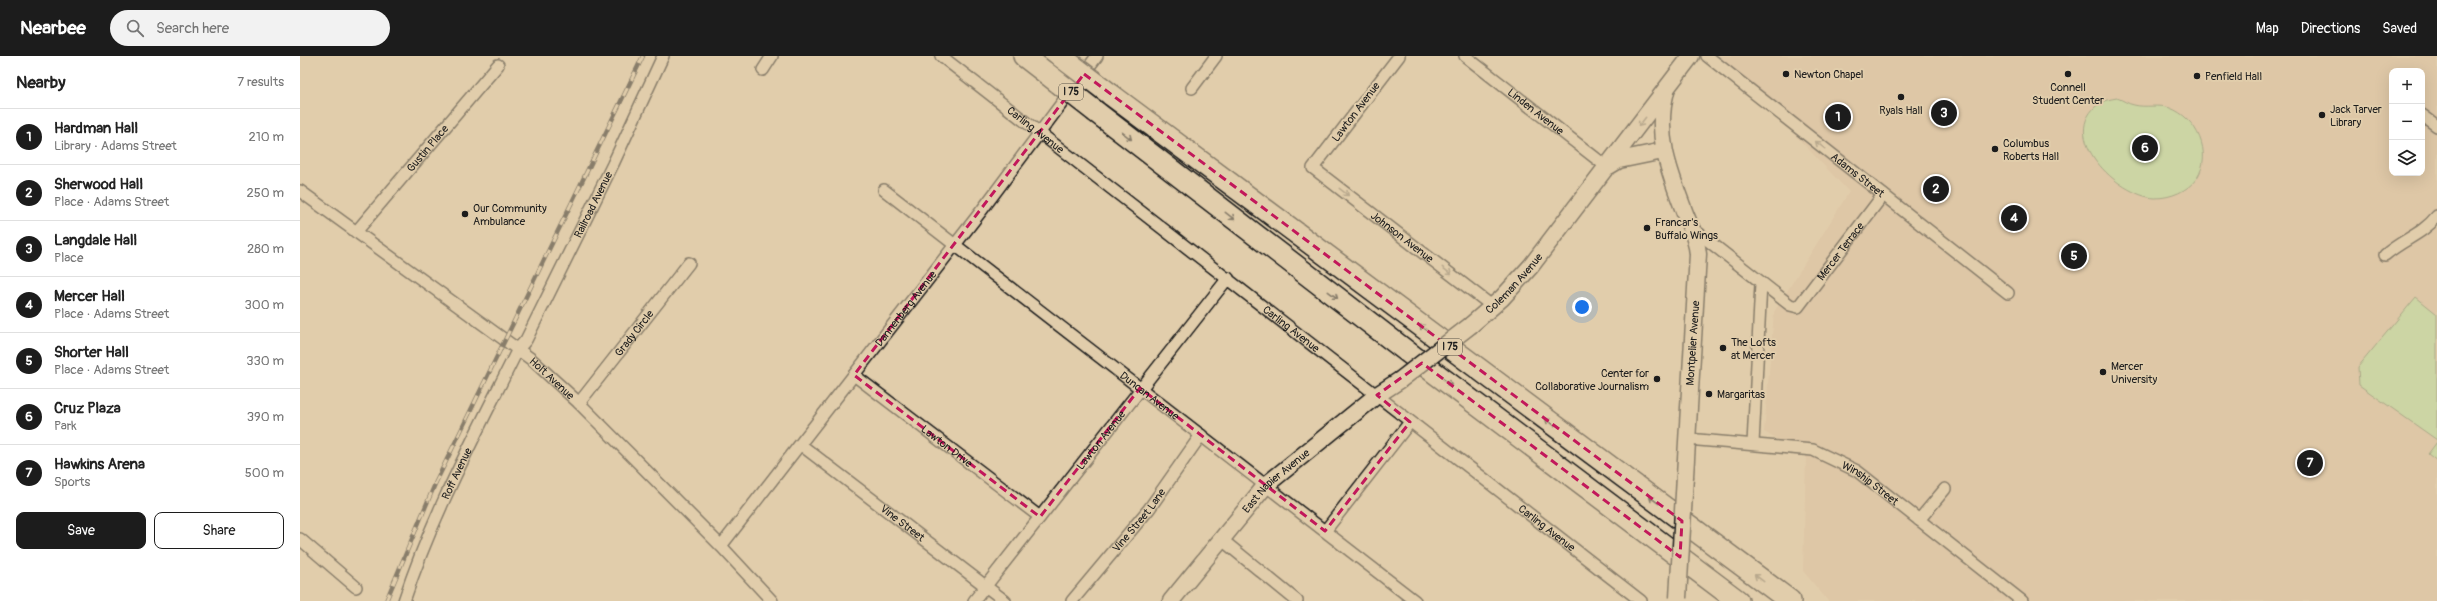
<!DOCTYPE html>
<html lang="en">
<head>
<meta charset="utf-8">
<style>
  body { margin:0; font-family:Pangolin,sans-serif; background:#f2f2f2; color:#222 }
  .controls { position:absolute; right:12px; top:12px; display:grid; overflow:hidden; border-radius:8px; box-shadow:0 4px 16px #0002 }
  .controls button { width:36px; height:36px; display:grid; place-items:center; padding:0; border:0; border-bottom:1px solid #e0e0e0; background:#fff; color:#222; font:20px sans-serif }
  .you { position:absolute; left:1282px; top:251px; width:14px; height:14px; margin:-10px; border:3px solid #fff; border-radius:50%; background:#1a73e8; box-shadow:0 0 0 6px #1a73e833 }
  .badge { display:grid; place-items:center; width:26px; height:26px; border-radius:50%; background:#1c1c1c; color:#fff; font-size:13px; font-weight:700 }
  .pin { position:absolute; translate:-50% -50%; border:2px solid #fff; box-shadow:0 1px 4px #0006 }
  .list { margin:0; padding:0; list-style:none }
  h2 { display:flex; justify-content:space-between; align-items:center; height:52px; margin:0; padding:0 16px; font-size:17px }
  h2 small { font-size:13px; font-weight:400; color:#767676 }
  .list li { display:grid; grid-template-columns:26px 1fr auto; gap:12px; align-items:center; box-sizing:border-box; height:56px; padding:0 16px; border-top:1px solid #e0e0e0 }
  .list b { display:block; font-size:15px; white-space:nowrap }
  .list p { margin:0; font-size:13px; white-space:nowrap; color:#767676 }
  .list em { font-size:13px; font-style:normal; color:#767676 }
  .actions { display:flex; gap:8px; padding:12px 16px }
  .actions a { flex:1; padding:9px 0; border:1px solid #1c1c1c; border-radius:8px; text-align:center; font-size:14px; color:#1c1c1c }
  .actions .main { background:#1c1c1c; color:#fff }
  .icon { flex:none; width:22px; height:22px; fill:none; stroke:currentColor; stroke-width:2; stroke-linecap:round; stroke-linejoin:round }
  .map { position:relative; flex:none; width:2137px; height:545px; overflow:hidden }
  header { display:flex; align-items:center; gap:24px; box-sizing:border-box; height:56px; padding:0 20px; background:#1c1c1c; color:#fff }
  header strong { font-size:19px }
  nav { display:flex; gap:22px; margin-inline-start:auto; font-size:14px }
  .search { width:280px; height:36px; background:#f2f2f2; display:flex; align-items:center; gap:10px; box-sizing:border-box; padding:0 14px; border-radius:22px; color:#767676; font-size:15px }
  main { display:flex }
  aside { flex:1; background:#fff }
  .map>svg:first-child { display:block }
  .built { fill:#d9bea0; fill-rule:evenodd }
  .green { fill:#b2dd9b; stroke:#677c5c }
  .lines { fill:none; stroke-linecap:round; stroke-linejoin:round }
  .street-casing { stroke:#1c1c1c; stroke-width:14 }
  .secondary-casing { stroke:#1c1c1c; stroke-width:19 }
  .highway-casing { stroke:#1c1c1c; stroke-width:24 }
  .street { stroke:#e1cdab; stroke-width:11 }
  .secondary { stroke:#e1cdab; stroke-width:16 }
  .highway { stroke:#e1cdab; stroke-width:21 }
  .rail-casing { stroke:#1c1c1c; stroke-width:4.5 }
  .rail { stroke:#e1cdab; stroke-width:3; stroke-dasharray:9; stroke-linecap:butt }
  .secondary-bridge-casing { stroke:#1c1c1c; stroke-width:19; stroke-linecap:butt }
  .highway-bridge-casing { stroke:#1c1c1c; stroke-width:24; stroke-linecap:butt }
  .secondary-bridge { stroke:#e1cdab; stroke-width:16 }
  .highway-bridge { stroke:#e1cdab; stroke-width:21 }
  .oneway { stroke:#887d6b }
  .marked { fill:none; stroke:#c2185b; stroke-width:3; stroke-dasharray:8 5; stroke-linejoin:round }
  .poi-dot { fill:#1c1c1c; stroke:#e1cdab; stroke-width:1.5 }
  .labels { text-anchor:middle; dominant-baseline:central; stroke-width:4; stroke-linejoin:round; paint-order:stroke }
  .shield { fill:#e1cdab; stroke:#575147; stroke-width:1 }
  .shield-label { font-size:10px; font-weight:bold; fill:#1c1c1c }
  .poi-label { font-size:11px; fill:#1c1c1c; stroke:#e1cdab; text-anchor:start }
  .street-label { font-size:11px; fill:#1c1c1c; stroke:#e1cdab }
</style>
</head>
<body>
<header>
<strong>Nearbee</strong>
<div class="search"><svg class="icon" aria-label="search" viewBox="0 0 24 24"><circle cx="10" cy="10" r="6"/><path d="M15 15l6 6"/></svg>Search here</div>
<nav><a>Map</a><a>Directions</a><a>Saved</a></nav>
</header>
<main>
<aside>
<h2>Nearby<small>7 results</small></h2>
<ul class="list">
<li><span class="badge">1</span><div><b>Hardman Hall</b><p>Library · Adams Street</p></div><em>210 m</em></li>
<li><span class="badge">2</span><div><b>Sherwood Hall</b><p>Place · Adams Street</p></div><em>250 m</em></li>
<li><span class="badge">3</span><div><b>Langdale Hall</b><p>Place</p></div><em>280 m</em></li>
<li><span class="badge">4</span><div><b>Mercer Hall</b><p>Place · Adams Street</p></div><em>300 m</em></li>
<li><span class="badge">5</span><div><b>Shorter Hall</b><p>Place · Adams Street</p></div><em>330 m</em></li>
<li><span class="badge">6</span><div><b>Cruz Plaza</b><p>Park</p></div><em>390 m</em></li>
<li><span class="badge">7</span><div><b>Hawkins Arena</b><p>Sports</p></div><em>500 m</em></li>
</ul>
<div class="actions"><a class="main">Save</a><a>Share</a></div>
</aside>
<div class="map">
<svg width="2137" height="545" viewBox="0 0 2137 545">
  <rect width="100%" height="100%" fill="#e1cdab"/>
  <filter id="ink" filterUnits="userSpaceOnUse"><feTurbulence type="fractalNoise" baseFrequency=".025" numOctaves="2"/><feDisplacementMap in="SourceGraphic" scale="8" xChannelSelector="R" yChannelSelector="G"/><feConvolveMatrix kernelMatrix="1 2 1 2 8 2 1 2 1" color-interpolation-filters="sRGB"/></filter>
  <g filter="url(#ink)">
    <path class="built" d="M1420 0H2137V545H1528L1503 515 1506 400 1464 376 1474 256 1549 136ZM2092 15H2122V117H2092Z"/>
    <g class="green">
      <path d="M1817 42C1823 44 1828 48 1834 49 1845 52 1859 48 1870 52 1897 62 1913 97 1897 122 1888 135 1871 142 1855 142 1818 140 1755 79 1800 47 1804 44 1812 43 1817 42Z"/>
      <path d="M2116 241 2137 258V384L2059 329 2058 311Z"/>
      <path d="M2137 386V405L2128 398Z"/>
    </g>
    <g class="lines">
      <defs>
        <g id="street">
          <path id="s1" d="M641 0 1341 545"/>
          <path id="s2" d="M1099 0 1013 112 1192 250"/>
          <path id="s3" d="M1165 0 1307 111"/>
          <path id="s4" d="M1407 0 1708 237"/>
          <path d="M463 14 472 0"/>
          <path d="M892 32 916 0"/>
          <path d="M2122 59 2137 70"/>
          <path id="s5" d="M584 134 1115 545"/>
          <path id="s6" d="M0 135 231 303 279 347 421 490 472 545"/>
          <path id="s7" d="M1392 172 1490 249 1498 251 1583 139"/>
          <path id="s8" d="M56 176 198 9"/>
          <path d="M2085 199C2103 183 2122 179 2137 160"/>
          <path id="s9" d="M554 319 740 461"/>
          <path id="s10" d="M279 347 389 207"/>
          <path id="s11" d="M1387 383 1513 394 1557 415 1722 545"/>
          <path d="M1453 388 1461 227"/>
          <path id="s12" d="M501 389 705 545"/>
          <path d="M1619 464 1645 433"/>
          <path d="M1025 475 1110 366"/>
          <path d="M0 483 56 531"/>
          <path d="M921 483 997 545"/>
          <path id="s13" d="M421 490 682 154 797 0"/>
          <path id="s14" d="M104 545C133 457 177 376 218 293L226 284 313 108 363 0"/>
          <path id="s15" d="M674 545 928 222"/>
          <path id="s16" d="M772 545 849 453 901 379"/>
        </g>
        <g id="secondary">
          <path d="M1366 35C1354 80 1370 118 1386 160 1391 172 1397 184 1398 198L1385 420"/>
          <path d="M1309 110 1319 104 1363 95"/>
          <path id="s17" d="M1171 269 1202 242 1231 210 1391 0"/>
          <path id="s18" d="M871 545 966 429 1077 339 1100 324"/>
        </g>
        <g id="highway">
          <path d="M724 0 746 17"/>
          <path d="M810 38 1490 545"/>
          <path d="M796 56 1131 314 1438 545"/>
        </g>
      </defs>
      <use href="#street" class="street-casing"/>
      <use href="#secondary" class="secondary-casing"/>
      <use href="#highway" class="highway-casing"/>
      <use href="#street" class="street"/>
      <use href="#secondary" class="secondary"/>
      <use href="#highway" class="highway"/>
      <defs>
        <path id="rail" d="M86 545 135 428 343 0"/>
      </defs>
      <use href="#rail" class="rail-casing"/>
      <use href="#rail" class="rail"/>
      <defs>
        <g id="secondary-bridge">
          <path d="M1100 324 1171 269"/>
          <path d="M1378 542 1385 420"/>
        </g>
        <g id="highway-bridge">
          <path d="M760 0 810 38"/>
          <path d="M746 17 796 56"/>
        </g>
      </defs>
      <use href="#secondary-bridge" class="secondary-bridge-casing"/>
      <use href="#highway-bridge" class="highway-bridge-casing"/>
      <use href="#secondary-bridge" class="secondary-bridge"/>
      <use href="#highway-bridge" class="highway-bridge"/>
    </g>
    <defs><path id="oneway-shaft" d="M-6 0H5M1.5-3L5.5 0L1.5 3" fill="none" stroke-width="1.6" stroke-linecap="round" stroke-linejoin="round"/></defs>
    <g class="oneway">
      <use href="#oneway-shaft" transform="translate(1342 66) rotate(128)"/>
      <use href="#oneway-shaft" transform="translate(827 80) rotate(38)"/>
      <use href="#oneway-shaft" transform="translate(1520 89) rotate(-142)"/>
      <use href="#oneway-shaft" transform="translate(1044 136) rotate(38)"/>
      <use href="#oneway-shaft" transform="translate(930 160) rotate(38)"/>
      <use href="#oneway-shaft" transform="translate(1147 215) rotate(38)"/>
      <use href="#oneway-shaft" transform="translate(1033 239) rotate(37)"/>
      <use href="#oneway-shaft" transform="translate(1124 272) rotate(-143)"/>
      <use href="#oneway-shaft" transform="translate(1147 326) rotate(37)"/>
      <use href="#oneway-shaft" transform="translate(1250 366) rotate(-143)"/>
      <use href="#oneway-shaft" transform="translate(1354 444) rotate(-143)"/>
      <use href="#oneway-shaft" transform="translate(1459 522) rotate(-143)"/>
    </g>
  </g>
  <path d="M0 0H2137V545H0ZM784 18 1382 465 1380 501 1122 307 1077 339 1110 366 1025 475 840 332 740 461 554 319Z" fill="#e1cdab" fill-opacity=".55" fill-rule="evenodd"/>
  <path class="marked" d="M784 18 1382 465 1380 501 1122 307 1077 339 1110 366 1025 475 840 332 740 461 554 319Z"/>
  <g class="poi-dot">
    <circle cx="1486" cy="18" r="4"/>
    <circle cx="1768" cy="18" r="4"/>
    <circle cx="1897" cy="20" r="4"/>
    <circle cx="1601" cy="41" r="4"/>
    <circle cx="2022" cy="59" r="4"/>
    <circle cx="1695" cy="93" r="4"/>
    <circle cx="165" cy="158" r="4"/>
    <circle cx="1347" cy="172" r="4"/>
    <circle cx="1423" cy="292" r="4"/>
    <circle cx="1803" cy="316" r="4"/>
    <circle cx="1357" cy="323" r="4"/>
    <circle cx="1409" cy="338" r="4"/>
  </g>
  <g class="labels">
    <g class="shield">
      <rect x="759" y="28" width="24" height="16" rx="3"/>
      <rect x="1138" y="283" width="24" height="16" rx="3"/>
    </g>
    <g class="shield-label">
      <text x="771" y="36">I 75</text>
      <text x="1150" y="291">I 75</text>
    </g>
    <g class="poi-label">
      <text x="1494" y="18">Newton Chapel</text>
      <text x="1905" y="20">Penfield Hall</text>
      <text x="1768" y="31" text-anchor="middle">Connell<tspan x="1768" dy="13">Student Center</tspan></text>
      <text x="2030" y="53">Jack Tarver<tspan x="2030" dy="13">Library</tspan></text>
      <text x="1601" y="54" text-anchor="middle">Ryals Hall</text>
      <text x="1703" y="87">Columbus<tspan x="1703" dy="13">Roberts Hall</tspan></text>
      <text x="173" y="152">Our Community<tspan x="173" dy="13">Ambulance</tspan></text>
      <text x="1355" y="166">Francar's<tspan x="1355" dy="13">Buffalo Wings</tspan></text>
      <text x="1431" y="286">The Lofts<tspan x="1431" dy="13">at Mercer</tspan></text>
      <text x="1811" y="310">Mercer<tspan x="1811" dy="13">University</tspan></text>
      <text x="1349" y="317" text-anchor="end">Center for<tspan x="1349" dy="13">Collaborative Journalism</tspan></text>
      <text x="1417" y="338">Margaritas</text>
    </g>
    <g class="street-label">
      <text transform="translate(1056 56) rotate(-53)">Lawton Avenue</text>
      <text stroke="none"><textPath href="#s3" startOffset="90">Linden Avenue</textPath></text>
      <text stroke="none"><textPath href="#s1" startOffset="120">Carling Avenue</textPath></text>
      <text stroke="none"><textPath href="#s8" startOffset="110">Gustin Place</textPath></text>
      <text stroke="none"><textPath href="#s4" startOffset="192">Adams Street</textPath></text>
      <text stroke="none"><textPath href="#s14" startOffset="440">Railroad Avenue</textPath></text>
      <text stroke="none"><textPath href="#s2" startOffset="254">Johnson Avenue</textPath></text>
      <text stroke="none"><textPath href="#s7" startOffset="203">Mercer Terrace</textPath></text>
      <text stroke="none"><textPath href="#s17" startOffset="60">Coleman Avenue</textPath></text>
      <text stroke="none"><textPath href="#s13" startOffset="301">Dannenberg Avenue</textPath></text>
      <text stroke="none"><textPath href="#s1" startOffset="444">Carling Avenue</textPath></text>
      <text stroke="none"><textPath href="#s10" startOffset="89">Grady Circle</textPath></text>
      <text transform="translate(1393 287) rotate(-86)">Montpelier Avenue</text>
      <text stroke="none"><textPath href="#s6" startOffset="314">Holt Avenue</textPath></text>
      <text stroke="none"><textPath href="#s5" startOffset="336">Duncan Avenue</textPath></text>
      <text stroke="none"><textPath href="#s15" startOffset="205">Lawton Avenue</textPath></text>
      <text stroke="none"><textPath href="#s9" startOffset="117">Lawton Drive</textPath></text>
      <text stroke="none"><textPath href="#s14" startOffset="138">Roff Avenue</textPath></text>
      <text stroke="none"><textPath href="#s18" startOffset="160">East Napier Avenue</textPath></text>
      <text stroke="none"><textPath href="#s11" startOffset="193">Winship Street</textPath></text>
      <text stroke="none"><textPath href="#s16" startOffset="105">Vine Street Lane</textPath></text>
      <text stroke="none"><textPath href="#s12" startOffset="128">Vine Street</textPath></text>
      <text stroke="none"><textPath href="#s1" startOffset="768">Carling Avenue</textPath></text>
    </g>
  </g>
</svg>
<div class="controls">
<button>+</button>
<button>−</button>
<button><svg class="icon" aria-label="layers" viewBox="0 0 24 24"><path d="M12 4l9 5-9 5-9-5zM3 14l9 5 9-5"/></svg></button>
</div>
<div class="you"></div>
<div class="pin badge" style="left:1538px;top:61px">1</div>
<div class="pin badge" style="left:1636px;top:133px">2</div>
<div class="pin badge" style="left:1644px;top:57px">3</div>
<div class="pin badge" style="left:1714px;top:162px">4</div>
<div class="pin badge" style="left:1774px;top:200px">5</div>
<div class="pin badge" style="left:1845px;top:92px">6</div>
<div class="pin badge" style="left:2010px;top:407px">7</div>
</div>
</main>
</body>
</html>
